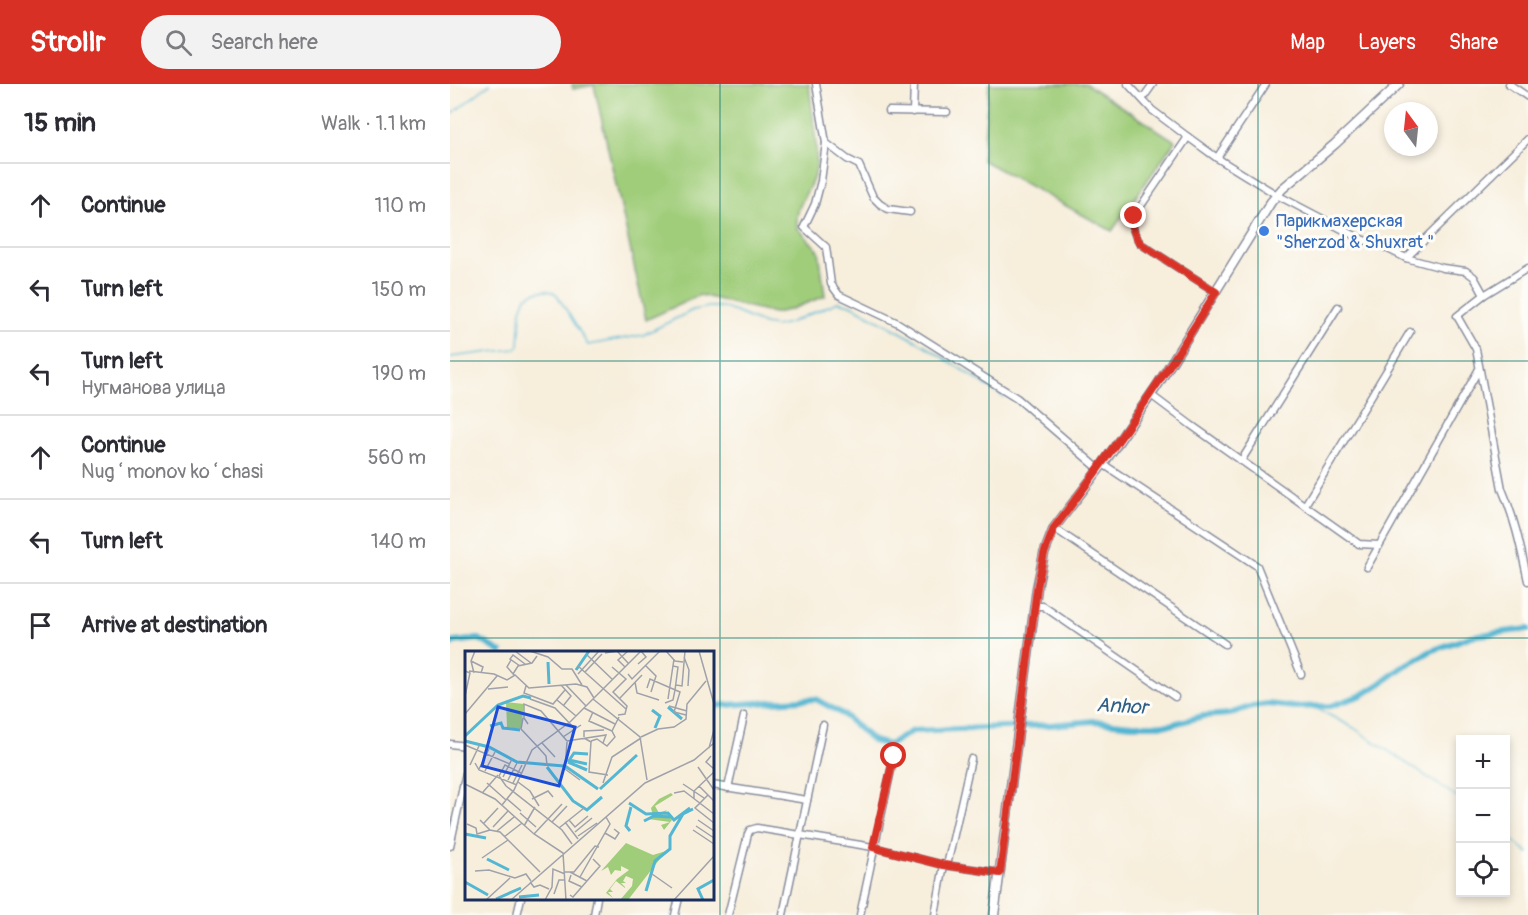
<!DOCTYPE html>
<html lang="en">
<head>
<meta charset="utf-8">
<style>
  body { margin:0; font-family:Pangolin,sans-serif; background:#f2f2f3; color:#2b2b33 }
  .controls { position:absolute; right:18px; bottom:18px; display:grid; overflow:hidden; border-radius:0px; box-shadow:0 3px 9px #0003 }
  .controls button { width:54px; height:54px; display:grid; place-items:center; padding:0; border:0; border-bottom:2px solid #e1e1e2; background:#fff; color:#2b2b33; font:30px sans-serif }
  .compass { position:absolute; left:934px; top:18px; width:54px; height:54px; border-radius:50%; background:#fff; box-shadow:0 3px 9px #0003; rotate:345deg }
  .stop { position:absolute; width:18px; height:18px; margin:-14px; border:4px solid #d93025; border-radius:50%; background:#fff }
  .stop.end { background:#d93025; border-color:#fff; box-shadow:0 2px 6px #0008 }
  .list { margin:0; padding:0; list-style:none }
  h2 { display:flex; justify-content:space-between; align-items:center; height:78px; margin:0; padding:0 24px; font-size:26px }
  h2 small { font-size:20px; font-weight:400; color:#7c7c81 }
  .list li { display:grid; grid-template-columns:39px 1fr auto; gap:18px; align-items:center; box-sizing:border-box; height:84px; padding:0 24px; border-top:2px solid #e1e1e2 }
  .list b { display:block; font-size:22px; white-space:nowrap }
  .list p { margin:0; font-size:20px; white-space:nowrap; color:#7c7c81 }
  .list em { font-size:20px; font-style:normal; color:#7c7c81 }
  .icon { flex:none; width:33px; height:33px; fill:none; stroke:currentColor; stroke-width:2; stroke-linecap:round; stroke-linejoin:round }
  .map { position:relative; flex:none; width:1078px; height:831px; overflow:hidden }
  header { display:flex; align-items:center; gap:36px; box-sizing:border-box; height:84px; padding:0 30px; background:#d93025; color:#fff }
  header strong { font-size:28px }
  nav { display:flex; gap:33px; margin-inline-start:auto; font-size:21px }
  .search { width:420px; height:54px; background:#f2f2f3; display:flex; align-items:center; gap:15px; box-sizing:border-box; padding:0 21px; border-radius:33px; color:#7c7c81; font-size:22px }
  main { display:flex }
  aside { flex:1; background:#fff }
  .map>svg:first-child { display:block }
  .green { fill:#a0cd7a; stroke:#5e7e6c; stroke-width:1.5 }
  .lines { fill:none; stroke-linecap:round; stroke-linejoin:round }
  .stream { stroke:#53b6d2; stroke-width:1.5 }
  .canal { stroke:#53b6d2; stroke-width:6 }
  .minor-casing { stroke:#898e9d; stroke-width:9 }
  .secondary-casing { stroke:#898e9d; stroke-width:11 }
  .minor { stroke:#fff; stroke-width:6 }
  .secondary { stroke:#fff; stroke-width:8 }
  .route { stroke:#d93025; stroke-width:8 }
  .grid { fill:none; stroke:#0f766e; stroke-width:1.5; stroke-opacity:0.55 }
  .shop-dot { fill:#3f7fe0; stroke:#fdfcf7; stroke-width:2 }
  .labels { text-anchor:middle; dominant-baseline:central; stroke-width:6; stroke-linejoin:round; paint-order:stroke }
  .shop-label { font-size:18px; fill:#366cbe; stroke:#fdfcf7; text-anchor:start }
  .water-label { font-size:20px; font-style:italic; fill:#2f5e87; stroke:#fdfcf7 }
  .inset-river { fill:none; stroke:#53b6d2; stroke-width:3 }
  .inset-road { fill:none; stroke:#9fa2aa; stroke-width:1.5 }
  .view { fill:#1d4ed8; fill-opacity:0.15; stroke:#1d4ed8; stroke-width:3 }
  .inset-edge { fill:none; stroke:#1b2f5e; stroke-width:3 }
</style>
</head>
<body>
<header>
<strong>Strollr</strong>
<div class="search"><svg class="icon" aria-label="search" viewBox="0 0 24 24"><circle cx="10" cy="10" r="6"/><path d="M15 15l6 6"/></svg>Search here</div>
<nav><a>Map</a><a>Layers</a><a>Share</a></nav>
</header>
<main>
<aside>
<h2>15 min<small>Walk · 1.1 km</small></h2>
<ul class="list">
<li><svg class="icon" aria-label="ahead" viewBox="0 0 24 24"><path d="M12 20V5M6 11l6-6 6 6"/></svg><div><b>Continue</b></div><em>110 m</em></li>
<li><svg class="icon" aria-label="left" viewBox="0 0 24 24"><path d="M17 20v-9H6M10 6l-5 5 5 5"/></svg><div><b>Turn left</b></div><em>150 m</em></li>
<li><svg class="icon" aria-label="left" viewBox="0 0 24 24"><path d="M17 20v-9H6M10 6l-5 5 5 5"/></svg><div><b>Turn left</b><p>Нугманова улица</p></div><em>190 m</em></li>
<li><svg class="icon" aria-label="ahead" viewBox="0 0 24 24"><path d="M12 20V5M6 11l6-6 6 6"/></svg><div><b>Continue</b><p>Nugʻmonov koʻchasi</p></div><em>560 m</em></li>
<li><svg class="icon" aria-label="left" viewBox="0 0 24 24"><path d="M17 20v-9H6M10 6l-5 5 5 5"/></svg><div><b>Turn left</b></div><em>140 m</em></li>
<li><svg class="icon" aria-label="arrive" viewBox="0 0 24 24"><path d="M6 21V4h12l-3 4 3 4H6"/></svg><div><b>Arrive at destination</b></div></li>
</ul>
</aside>
<div class="map">
<svg width="1078" height="831" viewBox="0 0 1078 831">
  <rect width="100%" height="100%" fill="#fdfcf7"/>
  <filter id="ink" filterUnits="userSpaceOnUse"><feTurbulence type="fractalNoise" baseFrequency=".0167" numOctaves="2"/><feDisplacementMap in="SourceGraphic" scale="12" xChannelSelector="R" yChannelSelector="G"/><feConvolveMatrix kernelMatrix="1 2 1 2 8 2 1 2 1" color-interpolation-filters="sRGB"/></filter>
  <filter id="wash" filterUnits="userSpaceOnUse"><feTurbulence type="fractalNoise" baseFrequency=".008" numOctaves="4" result="noise"/><feDisplacementMap in="SourceGraphic" scale="24" xChannelSelector="R" yChannelSelector="G"/><feGaussianBlur stdDeviation="1.35" result="paint"/><feColorMatrix in="noise" values="0 0 0 0 0 0 0 0 0 0 0 0 0 0 0 0 0 1.4 0 .05"/><feComposite in="paint" operator="in"/></filter>
  <g filter="url(#wash)">
    <rect width="100%" height="100%" fill="#f7eedc"/>
    <g class="green">
      <path d="M122 0H359C361 22 369 66 366 86 362 105 342 124 348 144L369 167 375 212 339 226 324 229 250 211 196 236 144 1 123 5Z"/>
      <path d="M539 0H636L725 57 662 147 532 76Z"/>
    </g>
    <g class="lines">
      <g class="stream">
        <path d="M0 31 40 0"/>
        <path d="M0 273 65 265 69 262 71 226 76 213C86 207 97 203 107 211L138 261 193 251 243 226 259 223H273L314 240 326 242 339 239 388 218 401 221 474 261 554 313"/>
        <path d="M862 622 904 644 1010 715"/>
        <path d="M1056 751 1078 769"/>
      </g>
      <g class="canal">
        <path d="M0 561 4 558 29 555 51 568"/>
        <path d="M262 622 366 615 394 631 423 657 439 661 462 647 600 641 644 637 682 641H720L753 632 779 630 802 622 818 620 844 623 881 622 912 611 930 600 953 583 981 567 1022 552 1078 545"/>
      </g>
    </g>
  </g>
  <g filter="url(#ink)">
    <g class="lines">
      <defs>
        <g id="minor">
          <path d="M366 0 376 59 397 75 409 81 423 113 430 120 438 125 460 128"/>
          <path d="M678 0 702 26 738 53 767 74 827 111 911 155 934 163 956 174 993 184 1016 187 1024 193 1034 211"/>
          <path d="M1059 0 1078 13"/>
          <path d="M693 14 703 0"/>
          <path d="M439 27 497 28"/>
          <path d="M463 28 464 0"/>
          <path d="M738 53 684 132C681 143 684 151 691 160L766 208"/>
          <path d="M376 59 371 97 365 120 354 143 376 163 381 200 389 211 448 239 567 314 649 385"/>
          <path d="M767 74 816 0"/>
          <path d="M956 174 1078 55"/>
          <path d="M1078 184 1034 211 1007 232 1026 265 1052 405C1065 435 1071 465 1078 497"/>
          <path d="M701 311 741 341 909 460 929 461"/>
          <path d="M791 377 888 223"/>
          <path d="M653 380 807 482 851 590"/>
          <path d="M855 421 960 248"/>
          <path d="M604 444 775 560"/>
          <path d="M917 483 1029 285"/>
          <path d="M585 522H593L725 613"/>
          <path d="M0 660 16 662"/>
          <path d="M262 701 357 716"/>
          <path d="M278 704 294 632"/>
          <path d="M0 762 16 689"/>
          <path d="M67 831 71 814"/>
          <path d="M144 831 147 814"/>
          <path d="M225 831 229 814"/>
          <path d="M278 831 298 750 300 746 307 744 423 763 494 781 550 789"/>
          <path d="M333 831 373 641"/>
          <path d="M410 831 444 672"/>
          <path d="M485 831 494 781 498 777 521 675"/>
        </g>
        <path id="secondary" d="M544 831 587 504 594 470 604 444 653 380 707 302 821 118 832 105 885 60 949 0"/>
      </defs>
      <use href="#minor" class="minor-casing"/>
      <use href="#secondary" class="secondary-casing"/>
      <use href="#minor" class="minor"/>
      <use href="#secondary" class="secondary"/>
    </g>
  </g>
  <g class="lines" filter="url(#ink)">
    <path class="route" d="M444 672 423 763 494 781 550 789 587 504 594 470 604 444C662 368 716 290 766 208L691 160C684 151 681 143 684 132"/>
  </g>
  <path class="grid" d="M270 0V831M539 0V831M808 0V831M0 277H1078M0 554H1078"/>
  <circle class="shop-dot" cx="814" cy="147" r="6"/>
  <g class="labels">
    <g class="shop-label">
      <text x="826" y="137">Парикмахерская<tspan x="826" dy="21">"Sherzod &amp; Shuxrat "</tspan></text>
    </g>
    <g class="water-label">
      <text transform="translate(672 622) rotate(3)">Anhor</text>
    </g>
  </g>
  <g transform="translate(15 567)">
    <rect width="249" height="249" fill="#f7eedc"/>
    <path d="M41 51 59 53 56 78 42 76ZM206 142 208 144 190 155 194 162 202 159 197 164 204 163 207 169 199 179 196 174 205 171 183 168 188 165 186 157 194 148ZM161 192 188 204 201 200 163 249H155L167 235 168 228 161 225 158 230 161 232H156L160 236V237L151 230 145 238 148 241H143L148 247 141 242 152 228 164 219 156 215V220L150 219 146 224 143 216 136 220Z" fill="#a0cd7a"/>
    <path class="inset-river" d="M83 11 84 33M111 19 124 0M203 56 217 68M187 59 195 65 190 77M25 75 36 72 38 77 55 79M0 85 33 54 58 45 66 47M0 90 24 96 52 111 99 115M104 109 122 113M103 111 122 119M103 111 109 102 123 103M100 115 133 138M82 116 108 150 122 159 137 146M135 138 172 104M164 152 181 163 203 162 209 169 225 157M179 170 189 165 205 166M165 180 161 175 166 156M0 183 21 187M22 208 44 219M0 231 23 244M181 240 190 210 205 198V185L218 163 228 158M54 246 74 244M31 248 56 237M238 249 233 238 249 229"/>
    <path class="inset-road" d="M50 0 66 12M65 0 83 6 97 18H107L117 34M201 0 210 10 218 11M234 0 249 53M140 2 152 0 164 13M122 4 148 29M219 6 224 19 223 35M46 9 42 16 49 24M6 10 18 16 16 22M173 13 181 6 176 0M55 15 45 8 48 4 60 13M113 15 161 58M181 15 191 25 186 41M147 16 161 28 148 41 162 55 160 63 153 64M160 16 153 9 163 0M0 20 5 22 0 45M4 20 29 23 42 29 50 24 64 37 111 33 122 36 129 47M120 21 137 3M9 22 6 10 10 0M48 23 53 15 67 12 72 5M113 23 134 0M163 23 167 28 195 0M170 31 172 42 194 49M96 34 106 45 98 55M101 34 121 55M211 34 217 35 220 0M61 35 59 42 88 53 100 39M182 37 185 28 215 41 212 51M23 38 43 36M155 47 177 24M65 48 90 57 111 79M128 48 175 86 182 129M203 48 209 8M92 49 111 65M212 51 209 61 221 64M200 52 208 49 210 39 213 16 208 15M204 55 222 60M119 57 150 73M128 61 124 70 147 80M0 63 32 25M58 67 56 78 72 95M63 73 59 67V53L76 60 102 90M98 86 116 74M119 86V80L139 79M176 86 193 78 209 76 221 68 222 53 241 30M119 87 126 91 124 121 143 124M102 90 141 84 138 92M126 90 132 88 142 95 150 86 147 80 154 66M102 91 100 118 115 129M77 92 90 106M0 94 45 113M72 95 81 105 82 114M244 97 249 79M246 105 241 111 249 118M10 112 14 119 52 134M5 114 14 95M233 116 249 139M14 118 24 98M20 120 30 101M34 125 41 135 97 179 107 193M34 125 40 114 56 122M38 126 47 108M43 129 52 112M53 131 65 140 74 155M22 132 41 149M48 132 57 114M138 132 147 106 176 87M0 133 30 148 69 183 98 202 101 249M218 133 239 147M234 135 249 150M18 141 33 124M209 142 219 140 249 163M243 144 230 157 249 172M42 148 56 160M67 148 83 140 88 146M229 148V140L249 121M37 154 49 139 67 99 105 71 176 0M55 162 71 176M15 169 25 179 35 181 75 221M104 169 110 176 123 165M233 169 249 180M87 171 102 155M100 171 113 188M19 172 33 157M2 173 11 177 12 183 25 179M59 175 70 156M231 175 249 187M28 176 43 160M94 177 119 157M228 179 249 193M32 180 49 166M110 181 127 167M140 182 150 188 154 182 149 178M69 183 97 153M113 185 132 172M39 186 57 172M17 207 43 189M10 220 24 219 50 227 61 223 66 230M100 221H109L130 195 134 196M105 221 122 230M187 223 207 237M106 224 104 230 117 236M115 226 145 173 141 166M65 231 69 236 75 234 84 238M89 243 94 229H100M105 244 108 246 135 215 128 208M21 249 45 227M46 249 180 132 229 109 249 92M80 249 87 236 88 218 100 223M209 249 249 205"/>
    <path class="view" d="M33 56 110 76 94 135 17 115Z"/>
    <rect width="249" height="249" class="inset-edge"/>
  </g>
</svg>
<div class="controls">
<button>+</button>
<button>−</button>
<button><svg class="icon" aria-label="locate" viewBox="0 0 24 24"><circle cx="12" cy="12" r="6"/><path d="M12 2v4M12 18v4M2 12h4M18 12h4"/></svg></button>
</div>
<svg class="compass" viewBox="-18 -18 36 36"><path d="M0-13l5 13h-10z" fill="#e53935"/><path d="M0 13l5-13h-10z" fill="#7c7c81"/></svg>
<div class="stop" style="left:444px;top:672px"></div>
<div class="stop end" style="left:684px;top:132px"></div>
</div>
</main>
</body>
</html>
